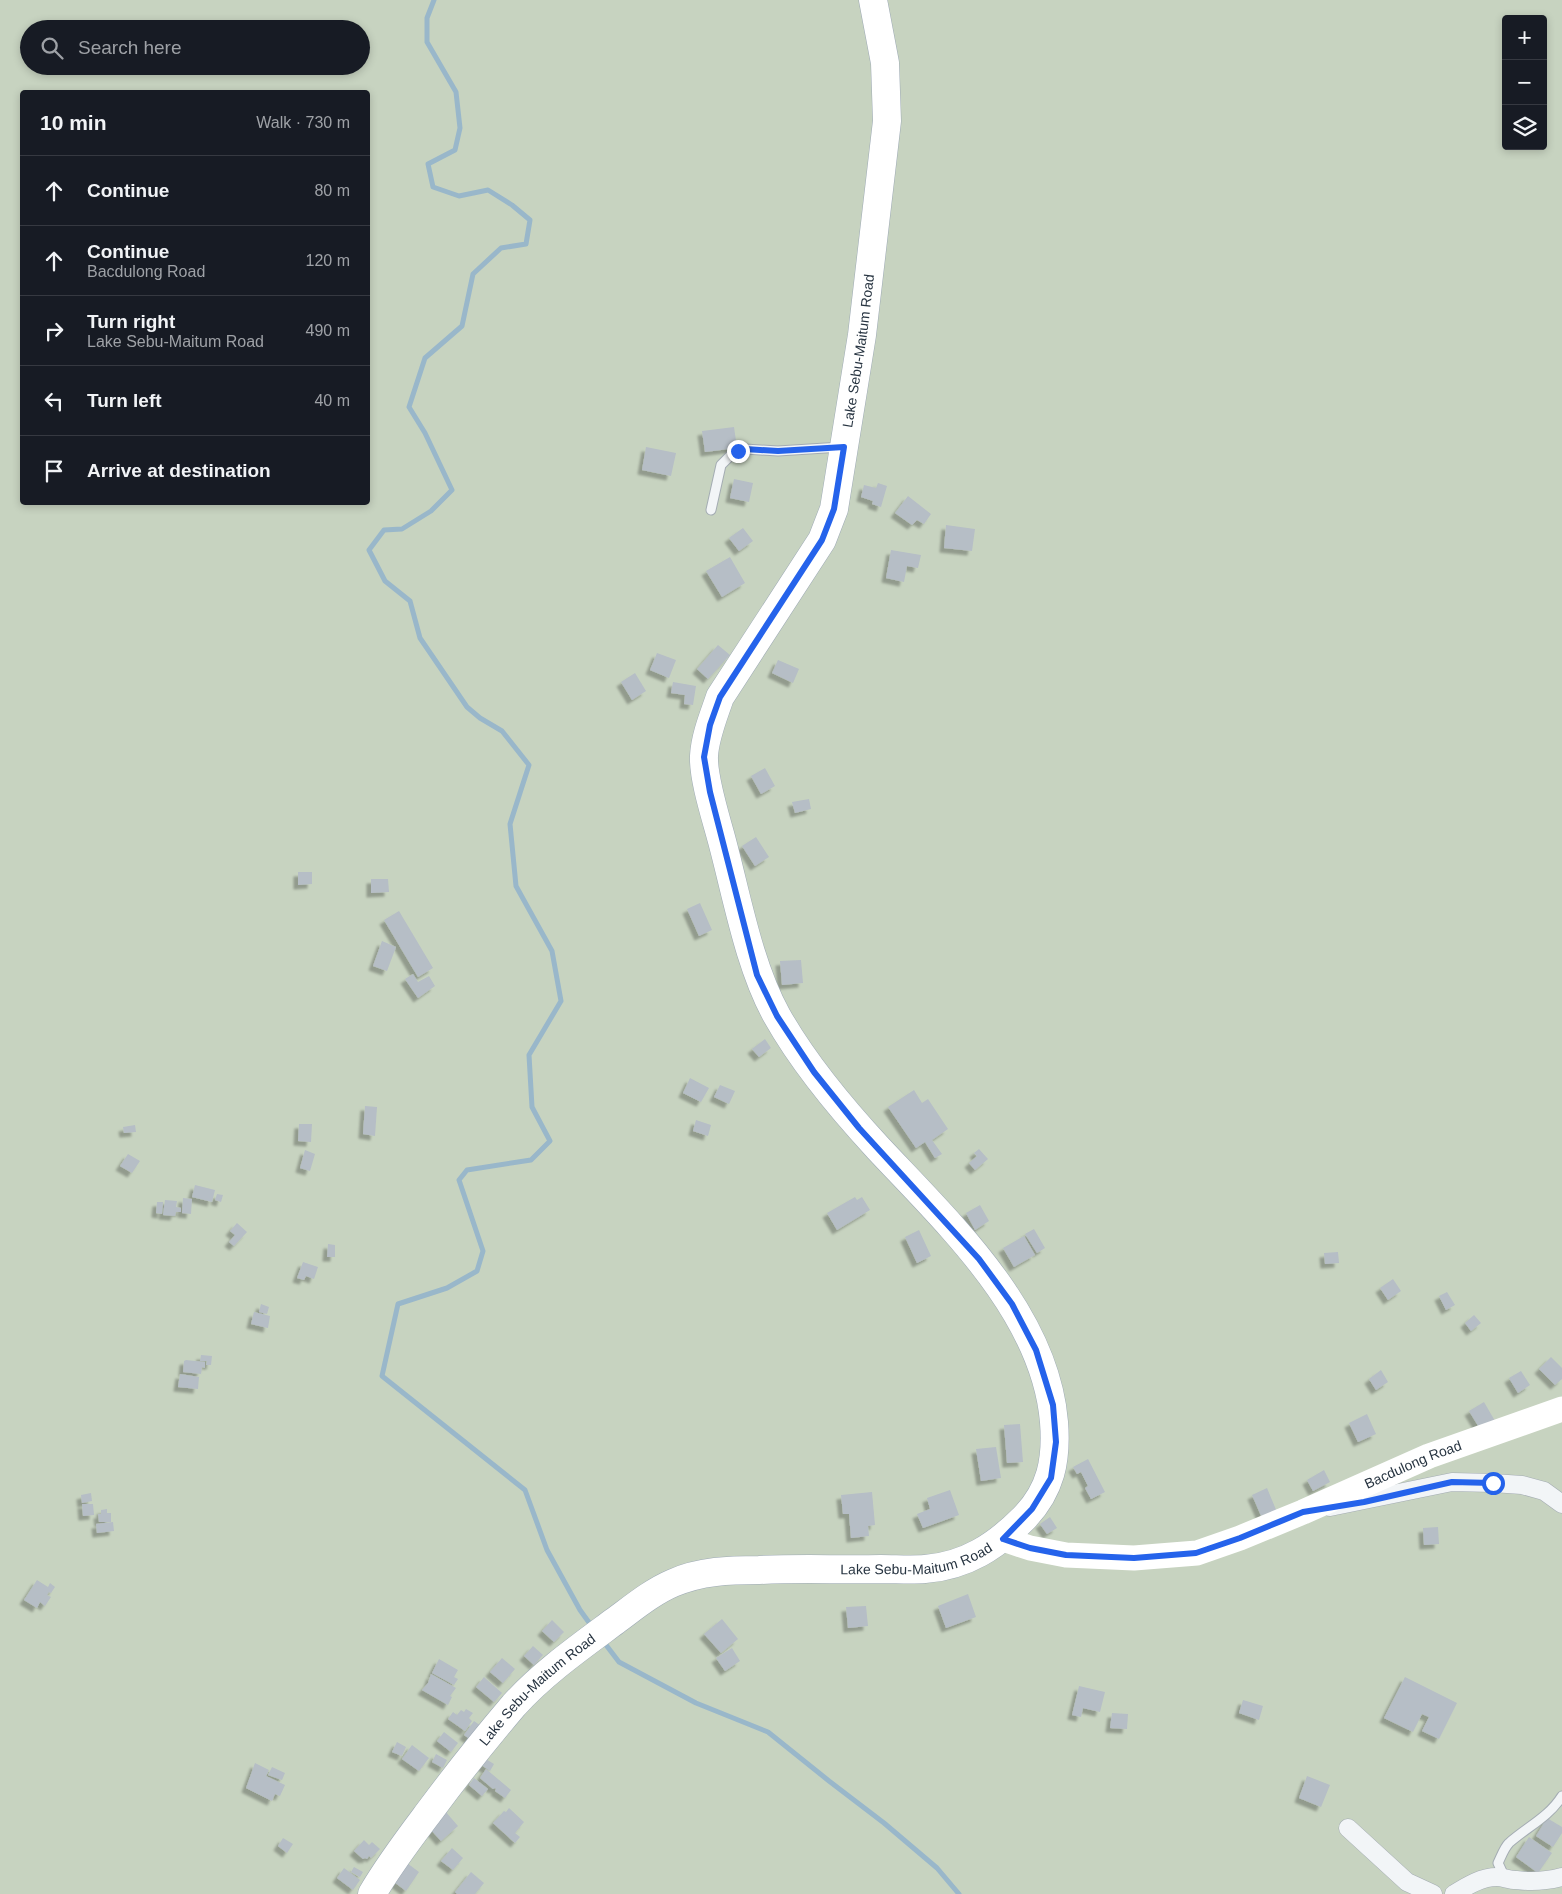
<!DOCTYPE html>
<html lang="en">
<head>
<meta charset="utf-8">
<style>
  body { margin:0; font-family:Arial,sans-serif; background:#20242c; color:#f1f3f6 }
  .controls { position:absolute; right:15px; top:15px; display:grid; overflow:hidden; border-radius:5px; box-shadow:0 2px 8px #0003 }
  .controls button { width:45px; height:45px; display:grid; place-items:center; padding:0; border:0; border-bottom:1px solid #363941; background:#171b24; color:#f1f3f6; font:25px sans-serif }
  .stop { position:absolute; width:15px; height:15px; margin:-11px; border:4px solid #2563eb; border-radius:50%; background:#fff }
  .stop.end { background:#2563eb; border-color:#fff; box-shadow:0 1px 5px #0008 }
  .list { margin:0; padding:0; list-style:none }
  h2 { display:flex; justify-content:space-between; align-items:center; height:65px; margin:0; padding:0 20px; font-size:21px }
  h2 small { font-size:16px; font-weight:400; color:#9ea1a6 }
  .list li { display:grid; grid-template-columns:32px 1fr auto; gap:15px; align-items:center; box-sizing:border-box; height:70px; padding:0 20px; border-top:1px solid #363941 }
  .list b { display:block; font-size:19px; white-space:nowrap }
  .list p { margin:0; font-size:16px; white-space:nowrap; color:#9ea1a6 }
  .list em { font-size:16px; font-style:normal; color:#9ea1a6 }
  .icon { flex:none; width:28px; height:28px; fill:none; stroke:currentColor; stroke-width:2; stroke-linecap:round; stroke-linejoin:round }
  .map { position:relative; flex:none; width:1562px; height:1894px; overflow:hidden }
  .search { position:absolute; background:#171b24; box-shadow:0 2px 8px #0003; left:20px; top:20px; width:350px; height:55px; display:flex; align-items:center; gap:12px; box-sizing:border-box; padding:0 18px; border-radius:28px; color:#9ea1a6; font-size:19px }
  .panel { position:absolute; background:#171b24; box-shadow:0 2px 8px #0003; left:20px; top:90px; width:350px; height:415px; border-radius:5px }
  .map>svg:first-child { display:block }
  .green { fill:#c7d3c0; fill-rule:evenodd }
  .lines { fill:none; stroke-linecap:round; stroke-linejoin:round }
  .stream { stroke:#99b7ca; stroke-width:5 }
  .building { fill:#b6bec6; filter:url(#shadow) }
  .lane-casing { stroke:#a4acb3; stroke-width:11 }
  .street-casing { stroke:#a4acb3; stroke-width:19 }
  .primary-casing { stroke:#9eaab5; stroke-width:29 }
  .lane { stroke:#f2f5f7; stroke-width:9 }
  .street { stroke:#f2f5f7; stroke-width:18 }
  .secondary { stroke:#fff; stroke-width:25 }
  .primary { stroke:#fff; stroke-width:28 }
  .route { stroke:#2563eb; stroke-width:6 }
  .labels { text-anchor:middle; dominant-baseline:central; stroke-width:4.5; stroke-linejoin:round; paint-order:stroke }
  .street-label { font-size:14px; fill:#273441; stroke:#eff3f6 }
</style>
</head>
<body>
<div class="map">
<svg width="1562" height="1894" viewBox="0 0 1562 1894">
  <defs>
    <filter id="shadow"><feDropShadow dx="-4.5" dy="4.5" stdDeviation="1" flood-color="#0004"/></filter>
  </defs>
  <rect width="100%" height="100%" fill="#dfe4e9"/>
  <path class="green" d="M0 0H1562V1894H0ZM1506 19H1543V146H1506ZM29 29H361V66H29ZM22 92H368V502H22Z"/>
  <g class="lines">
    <g class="stream">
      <path d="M434 0 427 18V42L456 92 460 128 455 150 428 164 433 187 459 196 488 190 512 205 530 220 526 244 501 248 473 274 462 326 425 358 409 407 425 433 452 490 431 511 402 529 384 530 369 550 385 581 410 601 420 638 467 707 480 718 502 731 529 765 510 824 516 886 552 951 561 1001 529 1055 532 1107 550 1141 531 1160 467 1170 459 1180 483 1251 477 1271 447 1288 398 1304 382 1376 525 1490 547 1550 580 1610 593 1628"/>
      <path d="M603 1641 619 1662 696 1703 768 1732 829 1781 884 1823 937 1868 959 1894"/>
    </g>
  </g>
  <g class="building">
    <path d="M734 427 737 448 705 452 702 431Z"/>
    <path d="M646 447 676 453 671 476 642 470Z"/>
    <path d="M734 479 753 483 749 502 730 498Z"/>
    <path d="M878 483 887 486 881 507 872 504 873 501 861 497 864 485 876 488Z"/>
    <path d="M908 496 931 514 924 524 917 520 912 525 895 513Z"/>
    <path d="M946 525 975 529 972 551 944 548Z"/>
    <path d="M743 528 753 541 739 551 729 538Z"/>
    <path d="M891 550 921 555 918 568 907 566 904 582 886 578Z"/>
    <path d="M730 557 745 583 722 597 706 571Z"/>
    <path d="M718 645 730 655 708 679 697 669Z"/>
    <path d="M657 653 676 660 669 678 650 670Z"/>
    <path d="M778 660 799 669 793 683 772 673Z"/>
    <path d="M635 673 646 691 632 700 621 682Z"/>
    <path d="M673 682 696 686 693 705 684 704 685 695 671 693Z"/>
    <path d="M765 768 775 786 761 794 751 776Z"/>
    <path d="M809 799 811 809 795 813 792 802Z"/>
    <path d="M756 837 769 857 755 866 742 846Z"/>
    <path d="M298 872H312V884L298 885Z"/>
    <path d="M371 879H388L389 892 371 893Z"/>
    <path d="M700 903 712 930 699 936 687 909Z"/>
    <path d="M399 911 433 968 418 977 384 920Z"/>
    <path d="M382 941 396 947 387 971 373 966Z"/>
    <path d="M801 960 803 983 782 985 780 961Z"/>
    <path d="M413 974 418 982 429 976 435 986 418 998 405 979Z"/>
    <path d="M765 1039 771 1048 759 1057 752 1049Z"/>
    <path d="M690 1078 709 1088 701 1102 683 1093Z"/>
    <path d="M720 1085 735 1091 729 1104 714 1097Z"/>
    <path d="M914 1090 922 1103 928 1099 948 1129 932 1140 942 1154 935 1158 925 1142 916 1148 888 1107Z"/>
    <path d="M365 1106 377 1107 375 1136 363 1134Z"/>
    <path d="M696 1120 711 1125 708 1136 693 1131Z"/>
    <path d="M299 1124H312L311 1142 298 1141Z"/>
    <path d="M135 1125 136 1132 124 1133 123 1127Z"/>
    <path d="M979 1149 988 1159 975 1170 969 1163 977 1156 974 1153Z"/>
    <path d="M305 1150 315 1154 310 1171 300 1168Z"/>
    <path d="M128 1154 140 1161 132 1173 120 1166Z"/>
    <path d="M195 1185 215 1190 212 1202 192 1197Z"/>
    <path d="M217 1194 223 1195 221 1202 215 1200Z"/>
    <path d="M855 1197 857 1200 862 1197 870 1210 837 1230 827 1213Z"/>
    <path d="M183 1198 192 1199 191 1214 182 1213Z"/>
    <path d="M165 1200 177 1201 176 1207 181 1208V1212H176L175 1216 163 1215Z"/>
    <path d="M157 1202H163L162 1214 156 1213Z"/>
    <path d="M980 1205 989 1221 975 1230 966 1213Z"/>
    <path d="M237 1223 247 1232 234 1246 229 1242 235 1235 230 1231Z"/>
    <path d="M1034 1229 1045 1248 1037 1253 1025 1234Z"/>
    <path d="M919 1230 931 1256 917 1263 905 1237Z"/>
    <path d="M1024 1236 1035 1255 1014 1267 1003 1248Z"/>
    <path d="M328 1244 335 1245V1257H327Z"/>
    <path d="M1338 1252 1339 1263 1325 1264 1324 1253Z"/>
    <path d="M303 1262 318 1267 314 1279 306 1276 304 1280 297 1278Z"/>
    <path d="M1393 1279 1401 1291 1388 1300 1380 1288Z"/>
    <path d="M1447 1292 1455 1305 1446 1310 1439 1296Z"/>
    <path d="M261 1304 269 1307 267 1314 259 1312Z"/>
    <path d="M254 1312 270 1316 268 1328 251 1324Z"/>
    <path d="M1474 1315 1481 1323 1471 1331 1465 1323Z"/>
    <path d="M201 1355 212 1356 211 1365H206L207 1361H200Z"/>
    <path d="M1551 1357 1562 1368V1379L1555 1385 1539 1369Z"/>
    <path d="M186 1360 205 1362V1368L202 1367 201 1374 183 1372 184 1361Z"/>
    <path d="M1381 1370 1388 1382 1376 1390 1369 1379Z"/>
    <path d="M1521 1371 1530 1385 1518 1393 1509 1378Z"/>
    <path d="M180 1374 199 1377 198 1389 178 1387Z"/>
    <path d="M1484 1402 1495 1421 1480 1429 1469 1411Z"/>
    <path d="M1367 1414 1376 1434 1358 1442 1349 1423Z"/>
    <path d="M1020 1424 1023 1462 1007 1463 1004 1425Z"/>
    <path d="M996 1447 1001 1478 981 1481 976 1449Z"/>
    <path d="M1088 1459 1105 1492 1091 1499 1085 1488 1088 1486 1081 1472 1077 1474 1073 1467Z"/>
    <path d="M1324 1470 1330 1482 1313 1491 1307 1480Z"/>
    <path d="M1267 1488 1277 1512 1262 1518 1252 1495Z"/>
    <path d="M950 1490 959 1515 923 1528 917 1514 930 1509 927 1498Z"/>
    <path d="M872 1492 875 1525 868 1526 869 1536 851 1538 849 1514H843L841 1495Z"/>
    <path d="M91 1493 92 1501 82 1503 81 1495Z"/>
    <path d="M82 1504H93L94 1515 83 1516Z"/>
    <path d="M107 1509V1513H111V1522H99L98 1514H101V1510Z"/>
    <path d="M1050 1517 1057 1528 1047 1534 1040 1524Z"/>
    <path d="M113 1522 114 1531 97 1533 96 1524Z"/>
    <path d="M1438 1527 1439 1544 1424 1545 1423 1528Z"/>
    <path d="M37 1580 48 1587 50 1583 55 1587 51 1593 49 1592 47 1595 51 1597 45 1606 40 1602 37 1608 24 1600Z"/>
    <path d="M968 1594 976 1617 946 1628 938 1606Z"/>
    <path d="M866 1606 868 1626 848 1628 846 1607Z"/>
    <path d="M722 1619 738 1639 721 1653 704 1634Z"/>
    <path d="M552 1620 564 1632 554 1642 542 1631Z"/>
    <path d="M533 1646 543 1655 534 1665 524 1656Z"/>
    <path d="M732 1648 740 1661 725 1671 716 1658Z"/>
    <path d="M502 1658 515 1669 503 1683 490 1672Z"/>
    <path d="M439 1659 458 1670 454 1677 458 1679 454 1685 432 1673Z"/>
    <path d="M431 1674 456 1688 450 1696 452 1697 448 1705 422 1690 428 1683Z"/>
    <path d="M484 1677 502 1693 494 1702 476 1687Z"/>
    <path d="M1405 1677 1457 1703 1439 1739 1422 1731 1429 1717 1422 1714 1413 1732 1384 1718Z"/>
    <path d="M1079 1686 1105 1692 1100 1712 1083 1708 1081 1717 1072 1715Z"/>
    <path d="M1243 1700 1263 1706 1259 1720 1239 1713Z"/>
    <path d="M466 1709 473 1713 469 1718 472 1721 465 1731 448 1719 453 1712 457 1715 461 1710 464 1712Z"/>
    <path d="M1112 1713 1128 1714 1127 1729 1110 1728Z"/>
    <path d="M474 1721 481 1726 471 1740 464 1735Z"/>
    <path d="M444 1732 458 1743 451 1752 437 1741Z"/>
    <path d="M397 1742 406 1747 402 1756 392 1752Z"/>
    <path d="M412 1745 429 1758 419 1771 402 1759Z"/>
    <path d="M436 1754 447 1760 443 1768 432 1762Z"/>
    <path d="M484 1758 494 1764 490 1771 480 1764Z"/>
    <path d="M255 1763 269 1770 266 1776 285 1785 280 1796 275 1794 272 1801 246 1788Z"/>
    <path d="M272 1767 285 1773 282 1780 268 1775Z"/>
    <path d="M486 1769 511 1790 505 1798 495 1791 496 1789 495 1788 493 1789 480 1778Z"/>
    <path d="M1307 1776 1330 1785 1321 1807 1299 1798Z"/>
    <path d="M474 1778 488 1789 482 1796 469 1785Z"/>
    <path d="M509 1808 524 1822 515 1833 520 1837 515 1843 493 1823 504 1811 506 1812Z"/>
    <path d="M445 1811 458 1826 441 1841 431 1830Z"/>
    <path d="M1547 1818 1562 1827V1833L1553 1847 1536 1836Z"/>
    <path d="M1529 1837 1552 1853 1538 1873 1516 1857Z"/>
    <path d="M283 1838 293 1844 287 1853 278 1846Z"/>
    <path d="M364 1840 369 1845 372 1842 380 1849 371 1858 369 1856 367 1859 365 1858 363 1859 354 1851Z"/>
    <path d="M452 1848 463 1858 453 1870 441 1861Z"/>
    <path d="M407 1863 419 1872 406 1891 394 1882Z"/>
    <path d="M354 1867 363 1872 360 1877 351 1872Z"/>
    <path d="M344 1868 360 1880 353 1890 337 1878Z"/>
    <path d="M471 1872 484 1883 475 1894H457L455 1892Z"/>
  </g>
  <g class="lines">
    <defs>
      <g id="lane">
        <path d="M711 510 721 465 730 456 738 451 745 449 778 451 841 447"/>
        <path d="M1505 1878 1498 1863C1501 1857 1504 1848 1509 1843 1527 1827 1549 1817 1562 1796"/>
      </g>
      <g id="street">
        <path d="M1330 1507 1452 1482 1493 1483 1522 1485 1544 1491 1562 1504"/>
        <path d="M1348 1828 1407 1882 1433 1894"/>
        <path d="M1454 1894C1467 1886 1481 1877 1497 1877 1503 1877 1509 1880 1516 1880 1531 1882 1547 1881 1562 1877"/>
      </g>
      <g id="primary">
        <path id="s2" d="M372 1894C390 1863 411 1836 432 1808 458 1773 486 1738 514 1705 543 1673 580 1647 615 1621 634 1607 652 1592 673 1583 700 1571 730 1570 759 1570 800 1568 841 1570 881 1569 896 1569 911 1570 925 1569 966 1566 996 1546 1024 1518 1051 1490 1057 1460 1054 1422 1045 1313 949 1224 878 1148 841 1108 804 1064 777 1016 749 966 737 897 722 841 716 818 703 779 704 756 705 736 714 715 720 697L822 540 834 509 862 335 887 121 885 63 873 0"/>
      </g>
    </defs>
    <use href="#lane" class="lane-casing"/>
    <use href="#street" class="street-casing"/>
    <use href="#primary" class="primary-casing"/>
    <use href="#lane" class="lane"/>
    <use href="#street" class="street"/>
    <path class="secondary" id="s1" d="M1003 1539 1030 1548 1066 1555 1134 1558 1197 1553 1240 1538 1303 1512 1429 1456 1562 1409"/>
    <use href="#primary" class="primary"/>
  </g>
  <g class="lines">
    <path class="route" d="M738 451 745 449 778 451 844 447 834 509 822 540 720 697 710 725 704 757 710 792 757 975 777 1016 814 1072 859 1128 979 1259 1012 1304 1036 1350 1053 1405 1056 1442 1051 1478 1032 1509 1003 1539 1030 1548 1066 1555 1134 1558 1196 1553 1240 1538 1303 1512 1364 1502 1452 1482 1493 1483"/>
  </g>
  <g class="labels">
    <g class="street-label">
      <text stroke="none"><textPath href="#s2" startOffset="2121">Lake Sebu-Maitum Road</textPath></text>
      <text stroke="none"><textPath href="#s1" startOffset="430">Bacdulong Road</textPath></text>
      <text stroke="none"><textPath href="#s2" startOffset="684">Lake Sebu-Maitum Road</textPath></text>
      <text stroke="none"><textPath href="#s2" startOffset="264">Lake Sebu-Maitum Road</textPath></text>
    </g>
  </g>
</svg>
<div class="controls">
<button>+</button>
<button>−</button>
<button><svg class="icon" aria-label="layers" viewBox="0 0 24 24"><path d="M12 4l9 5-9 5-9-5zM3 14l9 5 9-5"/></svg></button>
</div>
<div class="stop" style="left:1493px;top:1483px"></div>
<div class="stop end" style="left:738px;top:451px"></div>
<div class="search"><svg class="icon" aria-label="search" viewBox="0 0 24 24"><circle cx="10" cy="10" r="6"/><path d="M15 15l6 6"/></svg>Search here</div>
<section class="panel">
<h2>10 min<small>Walk · 730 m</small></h2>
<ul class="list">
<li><svg class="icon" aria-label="ahead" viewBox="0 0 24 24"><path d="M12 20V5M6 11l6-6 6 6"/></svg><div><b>Continue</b></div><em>80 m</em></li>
<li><svg class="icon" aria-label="ahead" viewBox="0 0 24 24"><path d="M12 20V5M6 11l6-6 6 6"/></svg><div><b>Continue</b><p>Bacdulong Road</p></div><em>120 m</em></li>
<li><svg class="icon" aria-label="right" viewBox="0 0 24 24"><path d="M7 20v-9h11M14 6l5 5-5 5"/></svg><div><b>Turn right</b><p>Lake Sebu-Maitum Road</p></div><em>490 m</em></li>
<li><svg class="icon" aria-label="left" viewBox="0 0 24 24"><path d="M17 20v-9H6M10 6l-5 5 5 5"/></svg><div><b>Turn left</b></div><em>40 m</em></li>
<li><svg class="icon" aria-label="arrive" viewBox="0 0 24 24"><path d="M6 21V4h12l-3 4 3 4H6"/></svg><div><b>Arrive at destination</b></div></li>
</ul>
</section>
</div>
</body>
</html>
